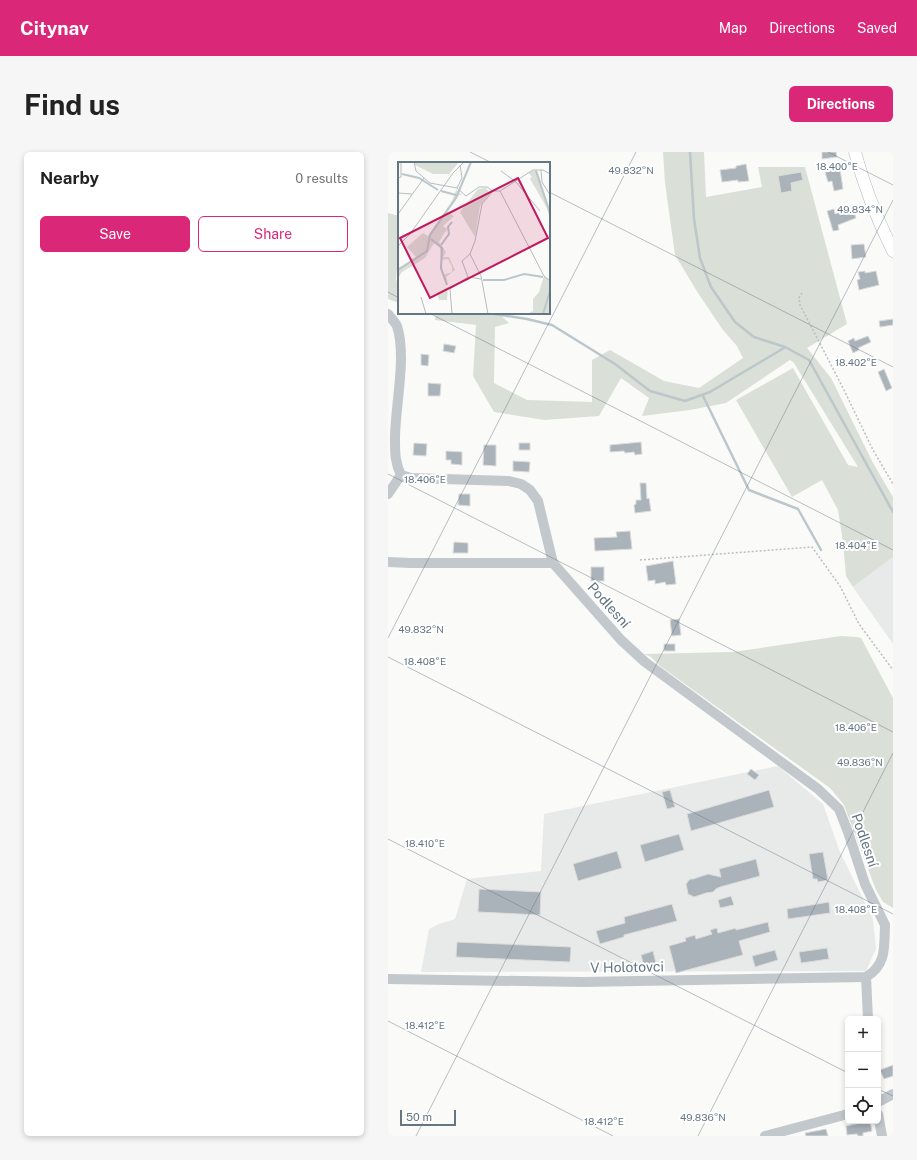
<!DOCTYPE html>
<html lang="en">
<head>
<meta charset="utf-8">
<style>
  body { margin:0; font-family:"Public Sans",sans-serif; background:#f6f6f6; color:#222 }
  .controls { position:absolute; right:12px; bottom:12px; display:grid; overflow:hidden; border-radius:6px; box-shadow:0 2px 6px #0003 }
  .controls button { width:36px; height:36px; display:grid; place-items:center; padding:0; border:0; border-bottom:1px solid #e0e0e0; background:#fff; color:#222; font:20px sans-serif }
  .scale { position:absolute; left:12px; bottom:10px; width:56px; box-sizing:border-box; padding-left:4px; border:2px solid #657683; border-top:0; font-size:11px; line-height:14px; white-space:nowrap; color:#657683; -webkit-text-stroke:3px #fff; paint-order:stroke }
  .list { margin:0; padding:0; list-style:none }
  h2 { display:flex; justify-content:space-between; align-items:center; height:52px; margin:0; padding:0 16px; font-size:17px }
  h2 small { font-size:13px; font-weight:400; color:#767676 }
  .actions { display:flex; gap:8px; padding:12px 16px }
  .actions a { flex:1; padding:9px 0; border:1px solid #db2777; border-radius:6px; text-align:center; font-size:14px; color:#db2777 }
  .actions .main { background:#db2777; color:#fff }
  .icon { flex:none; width:22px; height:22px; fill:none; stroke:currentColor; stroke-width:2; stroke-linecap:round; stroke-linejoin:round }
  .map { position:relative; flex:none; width:505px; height:984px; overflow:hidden; border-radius:6px }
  header { display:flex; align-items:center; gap:24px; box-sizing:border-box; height:56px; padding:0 20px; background:#db2777; color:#fff }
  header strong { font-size:19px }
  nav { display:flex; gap:22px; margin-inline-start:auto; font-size:14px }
  .intro { display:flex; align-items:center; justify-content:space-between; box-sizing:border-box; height:96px; padding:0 24px }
  h1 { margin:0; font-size:28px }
  .button { padding:10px 18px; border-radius:6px; background:#db2777; color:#fff; font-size:14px; font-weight:700 }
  main { display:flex; gap:24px; padding:0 24px }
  aside { flex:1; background:#fff; border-radius:6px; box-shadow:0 2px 6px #0003 }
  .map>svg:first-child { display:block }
  .built { fill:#e8e9e9 }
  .green { fill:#dadfd7 }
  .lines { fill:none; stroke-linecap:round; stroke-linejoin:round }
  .stream { stroke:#bbc7cb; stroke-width:2.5 }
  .building { fill:#aab3b9; stroke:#dcdcda }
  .major-casing { stroke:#b5babe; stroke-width:13 }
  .path { stroke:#bbbfc2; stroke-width:1.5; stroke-dasharray:2 2; stroke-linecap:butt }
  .minor { stroke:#c3c8cc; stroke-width:10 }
  .major { stroke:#fff; stroke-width:12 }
  .ticks { fill:none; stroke:#657683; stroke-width:1; stroke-opacity:0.45 }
  .labels { text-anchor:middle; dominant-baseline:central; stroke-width:4; stroke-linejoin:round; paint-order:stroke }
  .street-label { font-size:14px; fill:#657683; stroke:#fff }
  .inset-river { fill:none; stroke:#bbc7cb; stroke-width:2 }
  .inset-road { fill:none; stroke:#b5bdc2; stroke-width:1 }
  .view { fill:#c2185b; fill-opacity:0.15; stroke:#c2185b; stroke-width:2 }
  .inset-edge { fill:none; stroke:#657683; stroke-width:2 }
  .ticks-label { font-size:10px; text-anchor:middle; fill:#657683; stroke:#fff; stroke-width:4; stroke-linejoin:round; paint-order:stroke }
</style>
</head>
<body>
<header>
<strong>Citynav</strong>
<nav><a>Map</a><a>Directions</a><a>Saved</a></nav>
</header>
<div class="intro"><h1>Find us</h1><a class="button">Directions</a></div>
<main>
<aside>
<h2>Nearby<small>0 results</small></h2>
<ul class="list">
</ul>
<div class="actions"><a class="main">Save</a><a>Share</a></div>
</aside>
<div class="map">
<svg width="505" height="984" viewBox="0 0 505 984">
  <rect width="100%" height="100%" fill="#fafaf8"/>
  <g class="built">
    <path d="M505 405V492L465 435Z"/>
    <path d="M390 614 435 652 452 700 485 767 488 797 478 819 33 820 41 777 51 772 67 767 79 727 153 719 156 662Z"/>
  </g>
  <g class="green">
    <path d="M275 0H316L318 45 374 35 370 15H417L459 172 419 196 443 226 485 311 505 345V405L465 435 458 424 455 390 450 358 434 328 404 345 348 248 405 216 460 313 470 315 406 211 402 208 338 251 302 258 254 264 261 246 233 226 211 264 156 268 106 260 85 224 88 173 47 168 48 161H110L121 171 107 175 106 231 139 248 204 250V208L222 198 276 229 311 236 355 206 349 194 335 178 310 141 287 103 277 31Z"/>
    <path d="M0 61 11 64V93L8 128 11 131V151L0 147Z"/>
    <path d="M453 484 468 485 473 486 505 546V756L495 750 488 738 456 653 442 636 272 514 263 505 256 502 345 500Z"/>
  </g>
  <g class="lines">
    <g class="stream">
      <path d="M302 0 306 67 312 106 323 135 347 170 366 185 397 195 421 208 505 360"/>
      <path d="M100 161 139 167 164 173 227 212 262 239 297 249 322 240 396 196"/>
      <path d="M315 244 361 338 410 357 433 398"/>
    </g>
  </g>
  <g class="building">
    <path d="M434 0H448L449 5 434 7Z"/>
    <path d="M358 12 361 29 350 30V28L334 30 332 18 348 16V14Z"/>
    <path d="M452 17 455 37 446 39 444 29 440 30 437 20Z"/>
    <path d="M413 20 415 28 403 31 404 39 393 41 390 24Z"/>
    <path d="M464 55 468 66 450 73 451 78 445 79 439 59 446 57 447 62Z"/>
    <path d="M476 92 478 105 464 107 463 93Z"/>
    <path d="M477 119V121L488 119 491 133 471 138 469 128 472 127 470 120Z"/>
    <path d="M505 167V173L492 175 491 169Z"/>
    <path d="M480 184 483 190 470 196 471 198 465 201 460 189 466 186 467 189Z"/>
    <path d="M56 192 68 194 66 201 55 199Z"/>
    <path d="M33 202 41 203 40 214 33 213Z"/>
    <path d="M496 217 504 236 498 239 490 220Z"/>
    <path d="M40 231 53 232 52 244H40Z"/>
    <path d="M253 290 254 302 247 303 246 300 237 301 236 299 222 300V293Z"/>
    <path d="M26 291 39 292 38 304 25 303Z"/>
    <rect x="131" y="291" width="11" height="7"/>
    <path d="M96 293H108V314L95 313Z"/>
    <path d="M58 299 74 300V313L63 312V308H58Z"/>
    <path d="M125 309 142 310 141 320 125 319Z"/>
    <path d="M252 331H258L259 347 261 346 263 359 247 361 246 353 248 352V348H253Z"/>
    <path d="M71 342H82V354L70 353Z"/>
    <path d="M242 379 244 397 207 399 206 386 229 385 228 380Z"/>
    <path d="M66 390 80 391V401H65Z"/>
    <path d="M285 409 288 432 278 433 277 430 267 432V428L260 429 258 414Z"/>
    <rect x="203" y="415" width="13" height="14"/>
    <path d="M291 467 293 483 284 484 282 468Z"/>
    <rect x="276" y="492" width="11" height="7"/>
    <path d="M363 617 371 623 367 628 359 622Z"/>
    <path d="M282 638 287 655 279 657 274 640Z"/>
    <path d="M381 638 386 655 303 679 299 662Z"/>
    <path d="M291 682 296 698 257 710 252 693Z"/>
    <path d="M229 699 234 716 190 729 185 712Z"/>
    <path d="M435 700 440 728 430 730 429 727H425L421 702Z"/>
    <path d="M368 707 372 724 332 735 328 737 325 740 318 741 306 745 300 742 298 732 302 727H305L320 722 333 725 331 717Z"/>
    <path d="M91 737 153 740 152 763 90 760Z"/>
    <path d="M343 744 346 753 332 756 330 748Z"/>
    <path d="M441 750 442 761 400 767 399 757Z"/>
    <path d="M284 752 289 769 236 783V785L212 792 208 779 237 771 236 765Z"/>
    <path d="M380 770 382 780 351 789 355 803 288 821 281 794 298 789 297 786 307 783 308 787 324 782 322 778 329 776 330 781 348 776V778Z"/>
    <path d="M69 790 183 795 182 810 68 805Z"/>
    <path d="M439 796 441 807 413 811 411 800Z"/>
    <path d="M387 798 390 808 367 815 364 804Z"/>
    <path d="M265 799 268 811 256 814 253 803Z"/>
    <path d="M505 913V924L496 927 492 918Z"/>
    <path d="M482 969 484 979 475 981V984H470L469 982 459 983 458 974Z"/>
    <path d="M438 977 440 984H418L417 981Z"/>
  </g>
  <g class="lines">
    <defs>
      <path id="major" d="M467 0C476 34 489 67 505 99"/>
    </defs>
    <use href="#major" class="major-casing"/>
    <g class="path">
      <path d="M414 141 411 146 412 153 455 236 485 298 505 332"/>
      <path d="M252 408 424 395 452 434 471 472 505 518"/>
    </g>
    <g class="minor">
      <path d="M0 162C3 166 7 170 9 174 19 205 7 254 7 287 7 301 7 311 13 323L23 326 121 329 133 332 142 338 150 349 165 411 233 488 257 510 430 637 451 657 460 680 477 732 497 773"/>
      <path d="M0 342 13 323"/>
      <path d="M0 410 22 411H165"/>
      <path d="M478 825 480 867"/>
      <path d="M0 827 194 830 478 825C499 813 496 794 497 773"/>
      <path d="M490 950 505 942"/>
      <path d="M490 962 494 984"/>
      <path d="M377 984 460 962"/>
    </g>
    <use href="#major" class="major"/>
  </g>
  <path class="ticks" d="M82 0 104 11M440 0 505 33M161 40 505 215M0 140 11 146M41 161 505 398M0 322 505 580M0 486 248 0M0 505 505 762M0 687 460 921M0 869 225 984M490 937 505 944M28 984 505 48M310 984 505 601"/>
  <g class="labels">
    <g class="street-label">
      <text transform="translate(221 453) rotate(48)">Podlesní</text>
      <text transform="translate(477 688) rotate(71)">Podlesní</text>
      <text transform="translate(239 815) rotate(-1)">V Holotovci</text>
    </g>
  </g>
  <g transform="translate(10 10)">
    <rect width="152" height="152" fill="#fafaf8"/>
    <path d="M17 0H61L51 12H35L17 3ZM139 8 152 48V58L149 46 132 17 134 15 130 10ZM88 26 92 31 82 44 77 75 62 50 80 27ZM58 28 64 33H61L49 50 56 54 45 64 49 67 41 80 48 90 45 95H51L57 108 48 115 50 120 45 113 54 110V105L50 97 43 98 42 85 36 81 27 96 4 110 0 116V106L18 95 9 85 25 71 30 74 54 39ZM146 114 151 117 152 114V152H129L135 149V137L141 130ZM50 125 49 138H41L39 131Z" fill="#dadfd7"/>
    <path class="inset-river" d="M138 9 152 51M4 12 21 16 40 28M43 29 58 33M33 77 44 86 43 106 49 123M43 83 51 72 50 65 54 60M0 108 29 89 32 73 58 36 73 0M85 118H106L126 112 145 115M145 152 152 129"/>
    <path class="inset-road" d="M16 0 18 9 32 21 59 26M143 8 144 20 152 33M103 9 118 20 142 49M0 16 3 15V0M59 26 68 34 81 25H89L95 29M59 26 64 16 62 3M95 29H102L135 8H145L152 12M102 29 146 114 152 119M0 31 14 32M0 52 26 16M0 84 12 72 55 11 66 0M72 92 83 114 90 152M70 115 83 117M23 135 28 152M54 152 52 127 70 115 64 99 72 92 77 79 84 42 95 29"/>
    <path class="view" d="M120 16 150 76 32 136 2 76Z"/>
    <rect width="152" height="152" class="inset-edge"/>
  </g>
  <g class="ticks-label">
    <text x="449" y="18">18.400°E</text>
    <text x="243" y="22">49.832°N</text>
    <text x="472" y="61">49.834°N</text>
    <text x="468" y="214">18.402°E</text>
    <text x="37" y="331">18.406°E</text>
    <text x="468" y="397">18.404°E</text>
    <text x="33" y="481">49.832°N</text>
    <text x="37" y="513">18.408°E</text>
    <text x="468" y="579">18.406°E</text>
    <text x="472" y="614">49.836°N</text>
    <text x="37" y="695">18.410°E</text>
    <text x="468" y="761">18.408°E</text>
    <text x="37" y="877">18.412°E</text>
    <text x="315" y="969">49.836°N</text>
    <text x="216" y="973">18.412°E</text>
  </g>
</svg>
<div class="controls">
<button>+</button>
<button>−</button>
<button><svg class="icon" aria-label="locate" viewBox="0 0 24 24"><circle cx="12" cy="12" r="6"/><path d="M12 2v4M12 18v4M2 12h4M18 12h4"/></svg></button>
</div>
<div class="scale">50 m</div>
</div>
</main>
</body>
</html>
